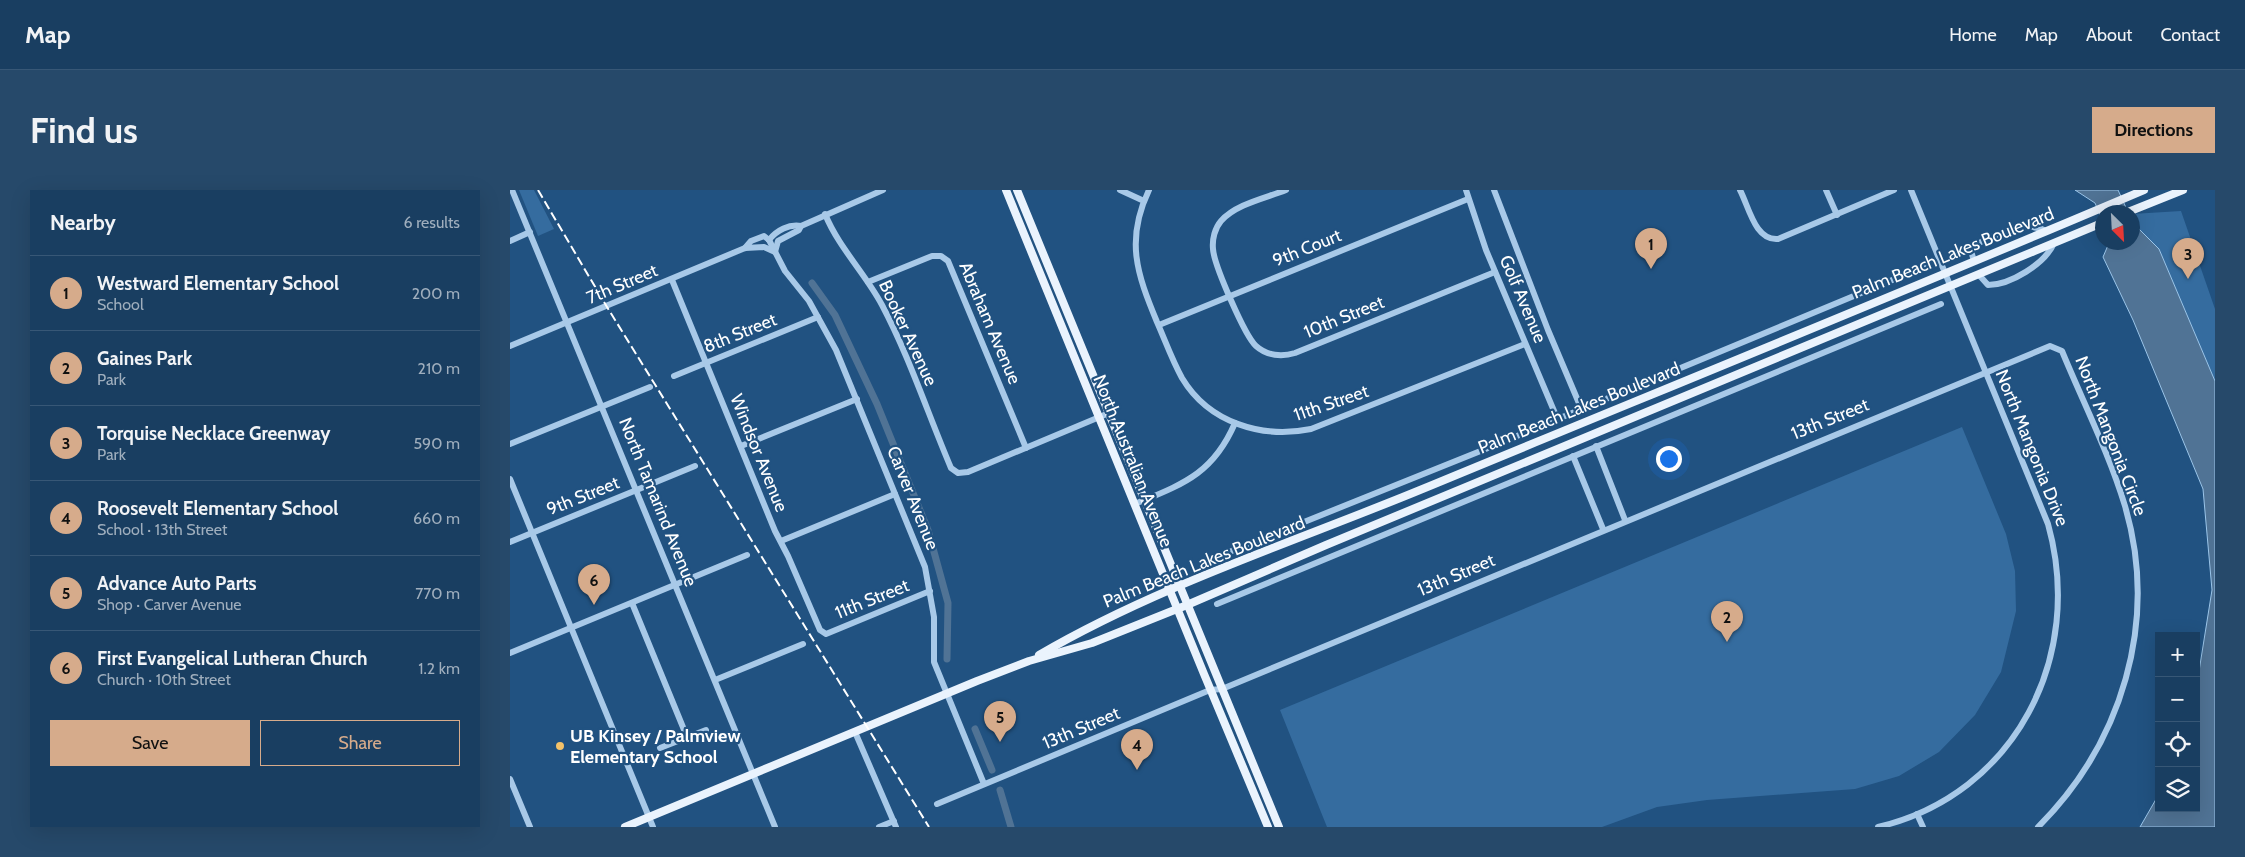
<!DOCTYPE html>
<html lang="en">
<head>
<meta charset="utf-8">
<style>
  body { margin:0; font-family:Cabin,sans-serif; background:#26496a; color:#f1f3f6 }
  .controls { position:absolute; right:15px; bottom:15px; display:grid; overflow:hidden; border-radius:0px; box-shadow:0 5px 20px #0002 }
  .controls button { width:45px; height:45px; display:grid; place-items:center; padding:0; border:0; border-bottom:1px solid #375776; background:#193e61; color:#f1f3f6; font:25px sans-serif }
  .compass { position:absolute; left:1585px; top:15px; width:45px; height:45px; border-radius:50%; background:#193e61; box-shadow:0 5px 20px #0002; rotate:156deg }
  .you { position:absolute; left:1158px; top:268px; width:18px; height:18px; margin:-12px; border:4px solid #fff; border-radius:50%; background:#1a73e8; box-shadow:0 0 0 8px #1a73e833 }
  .badge { display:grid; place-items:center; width:32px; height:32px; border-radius:50%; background:#d6ab8b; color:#111; font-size:16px; font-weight:700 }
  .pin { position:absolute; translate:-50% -41px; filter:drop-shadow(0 1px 2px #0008) }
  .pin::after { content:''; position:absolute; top:26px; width:18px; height:15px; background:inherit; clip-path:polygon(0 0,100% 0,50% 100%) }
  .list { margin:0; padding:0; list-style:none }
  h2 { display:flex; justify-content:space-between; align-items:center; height:65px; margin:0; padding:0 20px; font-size:21px }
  h2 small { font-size:16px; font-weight:400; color:#9faebd }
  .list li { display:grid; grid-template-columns:32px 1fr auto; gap:15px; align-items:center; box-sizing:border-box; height:75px; padding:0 20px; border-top:1px solid #375776 }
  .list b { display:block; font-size:19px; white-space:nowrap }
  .list p { margin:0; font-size:16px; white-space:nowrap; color:#9faebd }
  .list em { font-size:16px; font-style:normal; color:#9faebd }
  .actions { display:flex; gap:10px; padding:15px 20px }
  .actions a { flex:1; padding:11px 0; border:1px solid #d6ab8b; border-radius:0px; text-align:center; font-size:18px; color:#d6ab8b }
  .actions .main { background:#d6ab8b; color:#111 }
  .icon { flex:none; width:28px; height:28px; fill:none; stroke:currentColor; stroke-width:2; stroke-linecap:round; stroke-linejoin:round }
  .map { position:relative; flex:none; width:1705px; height:637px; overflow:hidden; border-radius:0px }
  header { display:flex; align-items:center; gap:30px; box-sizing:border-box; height:70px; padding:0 25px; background:#193e61; border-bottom:1px solid #375776 }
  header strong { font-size:24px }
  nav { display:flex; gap:28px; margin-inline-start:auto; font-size:18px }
  .intro { display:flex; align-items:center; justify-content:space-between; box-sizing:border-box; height:120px; padding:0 30px }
  h1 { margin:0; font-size:35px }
  .button { padding:12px 22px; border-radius:0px; background:#d6ab8b; color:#111; font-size:18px; font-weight:700 }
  main { display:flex; gap:30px; padding:0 30px }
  aside { flex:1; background:#193e61; border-radius:0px; box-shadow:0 5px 20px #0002 }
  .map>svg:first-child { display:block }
  .green { fill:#356c9f }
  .water { fill:#507395; stroke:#9bc5e9 }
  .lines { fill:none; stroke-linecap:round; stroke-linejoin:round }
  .canal { stroke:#507395; stroke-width:7 }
  .minor { stroke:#a8c9e8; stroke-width:6 }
  .major { stroke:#eaf3fd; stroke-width:8 }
  .rail { stroke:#fff; stroke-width:2; stroke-dasharray:9 4; stroke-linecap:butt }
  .poi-dot { fill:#f4c269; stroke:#215281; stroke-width:2 }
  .labels { text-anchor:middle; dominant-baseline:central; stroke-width:4.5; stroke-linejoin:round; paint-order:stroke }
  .street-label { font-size:18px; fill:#fff; stroke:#215281 }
  .poi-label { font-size:18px; font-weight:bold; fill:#fff; stroke:#215281; text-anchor:start }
</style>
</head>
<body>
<header>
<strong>Map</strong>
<nav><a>Home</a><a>Map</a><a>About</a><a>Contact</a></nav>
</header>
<div class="intro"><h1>Find us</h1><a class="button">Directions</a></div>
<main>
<aside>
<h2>Nearby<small>6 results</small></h2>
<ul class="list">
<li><span class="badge">1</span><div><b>Westward Elementary School</b><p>School</p></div><em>200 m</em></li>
<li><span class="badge">2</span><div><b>Gaines Park</b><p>Park</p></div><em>210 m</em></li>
<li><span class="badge">3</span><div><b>Torquise Necklace Greenway</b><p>Park</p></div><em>590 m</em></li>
<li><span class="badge">4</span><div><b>Roosevelt Elementary School</b><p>School · 13th Street</p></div><em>660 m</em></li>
<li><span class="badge">5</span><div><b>Advance Auto Parts</b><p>Shop · Carver Avenue</p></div><em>770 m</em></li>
<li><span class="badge">6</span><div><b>First Evangelical Lutheran Church</b><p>Church · 10th Street</p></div><em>1.2 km</em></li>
</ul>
<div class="actions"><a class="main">Save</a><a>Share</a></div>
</aside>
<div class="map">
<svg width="1705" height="637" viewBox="0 0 1705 637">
  <rect width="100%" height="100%" fill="#215281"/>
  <g class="green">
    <path d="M9 0H24L44 39 28 46Z"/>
    <path d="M1671 21 1705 119V192L1649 59 1623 33 1622 24Z"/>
    <path d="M1452 237 1496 344 1505 381 1506 421 1491 482 1465 525 1429 562 1389 586 1345 599 1197 610 1147 617 1092 637H817L770 520Z"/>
  </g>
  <g class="water">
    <path d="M1565 0H1608L1618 22H1592V30L1585 13Z"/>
    <path d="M1623 33 1649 59 1705 191V637H1630L1649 604V618H1686V500L1702 400 1693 299 1623 130 1593 67 1599 53 1622 52Z"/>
  </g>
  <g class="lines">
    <g class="canal">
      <path d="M302 93 325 125 367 214 418 340 438 413 437 469"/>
      <path d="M465 539 482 580"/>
      <path d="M490 600 501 637"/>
    </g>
    <g class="minor">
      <path d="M2 0 265 637"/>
      <path d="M610 0 634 11"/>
      <path d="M639 0C615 50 627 84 647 132 655 150 662 170 672 188 699 233 752 249 801 239L1015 154"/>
      <path d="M776 0C756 8 726 14 711 31 705 38 702 49 703 59 704 75 735 146 746 156 757 166 772 167 785 163L985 82"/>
      <path d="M956 0 976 60 1047 228"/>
      <path d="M984 0 1038 140 1071 218"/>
      <path d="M1230 0C1239 17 1245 51 1268 49L1384 0"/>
      <path d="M1316 0 1327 25"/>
      <path d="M315 24C329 58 355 83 372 115 399 166 418 224 441 278L448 283 458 282 599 223"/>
      <path d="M259 50 275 81 299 111 326 160 415 377 424 427V472L474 594"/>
      <path d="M259 50C267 40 279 34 291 36"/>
      <path d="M0 51 20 42"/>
      <path d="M235 58 241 51 254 46 259 50"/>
      <path d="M1464 71 1461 61C1465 50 1505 38 1517 37 1525 36 1530 38 1536 41"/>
      <path d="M1469 85 1478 95C1500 95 1535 74 1544 53"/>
      <path d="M162 90 265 341 278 366 310 440 316 444 420 401"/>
      <path d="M358 92 422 66H431L438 71 516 258"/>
      <path d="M649 135 958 9"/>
      <path d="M0 156 235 58 254 57 265 62 268 51 289 40 291 36 373 0"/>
      <path d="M164 186 308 127"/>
      <path d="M0 254 140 197"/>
      <path d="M231 256 347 209"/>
      <path d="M1086 256 1115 330"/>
      <path d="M1063 266 1093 339"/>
      <path d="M0 289 143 637"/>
      <path d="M625 314C673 294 703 284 725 233"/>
      <path d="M271 351 385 304"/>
      <path d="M0 352 185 276"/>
      <path d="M692 373 978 258 1416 76"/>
      <path d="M122 413 177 547"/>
      <path d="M707 414 1431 114"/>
      <path d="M0 463 237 365"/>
      <path d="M205 490 293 454"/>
      <path d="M345 542 386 637"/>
      <path d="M150 558 196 540"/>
      <path d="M0 589 20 637"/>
      <path d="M427 614 700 500 712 499 1540 156 1552 161C1573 212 1599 263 1615 316 1649 432 1612 553 1528 637"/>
      <path d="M1407 624 1413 637"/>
      <path d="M369 637 384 631"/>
      <path d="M1368 637C1506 604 1575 466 1538 334L1401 0"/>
    </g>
    <g class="major">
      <path d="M496 0 694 484 758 637"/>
      <path d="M507 0 769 637"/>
      <path d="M1618 22 1673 0"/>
      <path d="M529 465C647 396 784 352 910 300 1152 200 1394 102 1634 0"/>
      <path d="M115 637 467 491 519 471 582 453 677 415 816 355 1592 33"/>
    </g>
    <path class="rail" d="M28 0 97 117 419 637"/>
  </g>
  <circle class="poi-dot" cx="50" cy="556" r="5"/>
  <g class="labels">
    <g class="street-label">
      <text transform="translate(797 58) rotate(-22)">9th Court</text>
      <text transform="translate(1443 63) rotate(-22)">Palm Beach Lakes Boulevard</text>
      <text transform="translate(112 94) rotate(-23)">7th Street</text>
      <text transform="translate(1013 109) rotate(67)">Golf Avenue</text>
      <text transform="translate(834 127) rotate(-22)">10th Street</text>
      <text transform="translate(480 133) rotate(67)">Abraham Avenue</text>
      <text transform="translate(230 143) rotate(-22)">8th Street</text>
      <text transform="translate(398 143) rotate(65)">Booker Avenue</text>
      <text transform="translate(821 213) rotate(-19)">11th Street</text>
      <text transform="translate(1069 218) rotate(-22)">Palm Beach Lakes Boulevard</text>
      <text transform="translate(1320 229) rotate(-22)">13th Street</text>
      <text transform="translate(1601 246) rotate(69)">North Mangonia Circle</text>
      <text transform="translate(1522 258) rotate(68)">North Mangonia Drive</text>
      <text transform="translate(249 263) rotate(68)">Windsor Avenue</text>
      <text transform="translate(623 271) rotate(68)">North Australian Avenue</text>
      <text transform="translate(73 306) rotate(-22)">9th Street</text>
      <text transform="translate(403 308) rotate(68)">Carver Avenue</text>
      <text transform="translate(148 312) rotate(68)">North Tamarind Avenue</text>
      <text transform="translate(694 372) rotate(-22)">Palm Beach Lakes Boulevard</text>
      <text transform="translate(946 385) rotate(-23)">13th Street</text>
      <text transform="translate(362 409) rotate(-22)">11th Street</text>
      <text transform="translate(571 538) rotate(-23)">13th Street</text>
    </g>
    <g class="poi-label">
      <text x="60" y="546">UB Kinsey / Palmview<tspan x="60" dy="21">Elementary School</tspan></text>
    </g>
  </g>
</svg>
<div class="controls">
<button>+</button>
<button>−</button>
<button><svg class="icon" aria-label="locate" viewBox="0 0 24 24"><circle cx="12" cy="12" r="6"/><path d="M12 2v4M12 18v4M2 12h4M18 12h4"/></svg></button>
<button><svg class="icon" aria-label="layers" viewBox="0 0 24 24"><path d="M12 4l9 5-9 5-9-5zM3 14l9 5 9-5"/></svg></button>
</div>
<svg class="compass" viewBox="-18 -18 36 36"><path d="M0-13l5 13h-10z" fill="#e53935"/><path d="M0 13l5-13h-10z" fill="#9faebd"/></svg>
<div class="you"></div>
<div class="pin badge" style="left:1141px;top:79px">1</div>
<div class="pin badge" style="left:1217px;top:452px">2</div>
<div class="pin badge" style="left:1678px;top:89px">3</div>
<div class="pin badge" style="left:627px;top:580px">4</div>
<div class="pin badge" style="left:490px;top:552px">5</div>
<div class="pin badge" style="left:84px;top:415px">6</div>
</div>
</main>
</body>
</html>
